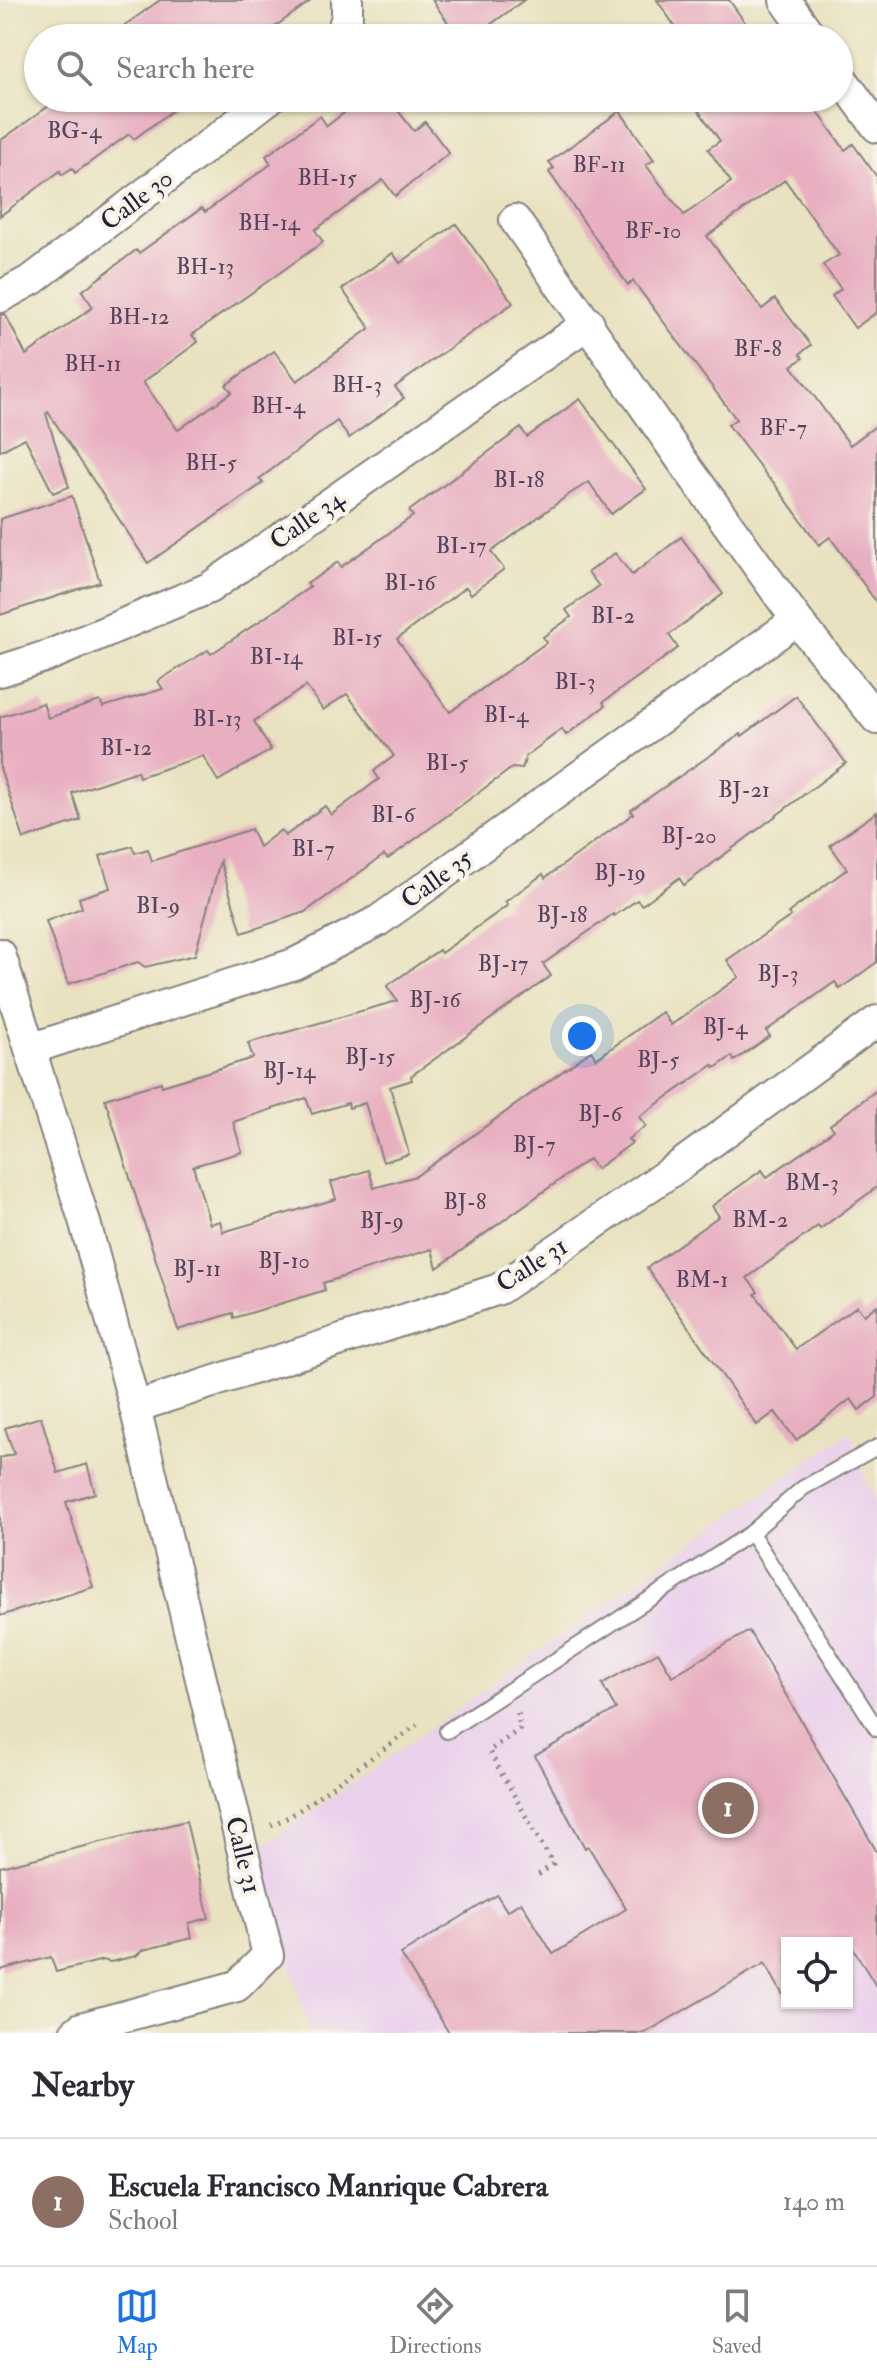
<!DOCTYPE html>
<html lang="en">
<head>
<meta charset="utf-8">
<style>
  body { margin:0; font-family:"IM FELL Double Pica",serif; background:#f2f2f3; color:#2b2b33 }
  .controls { position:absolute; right:24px; bottom:24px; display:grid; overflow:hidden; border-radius:0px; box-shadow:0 2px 6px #0004 }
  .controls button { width:72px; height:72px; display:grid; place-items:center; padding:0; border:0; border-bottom:2px solid #e1e1e2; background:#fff; color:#2b2b33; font:40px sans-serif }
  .you { position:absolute; left:582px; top:1036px; width:28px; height:28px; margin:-20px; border:6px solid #fff; border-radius:50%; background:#1a73e8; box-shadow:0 0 0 12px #1a73e833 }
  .badge { display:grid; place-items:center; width:52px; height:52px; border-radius:50%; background:#1a73e8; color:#fff; font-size:26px; font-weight:700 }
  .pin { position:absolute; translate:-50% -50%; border:4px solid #fff; box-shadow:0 2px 8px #0006 }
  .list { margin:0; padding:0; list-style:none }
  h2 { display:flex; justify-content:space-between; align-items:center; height:104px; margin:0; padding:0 32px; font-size:34px }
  h2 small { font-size:26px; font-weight:400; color:#7c7c81 }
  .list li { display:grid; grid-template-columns:52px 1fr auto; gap:24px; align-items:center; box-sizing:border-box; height:128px; padding:0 32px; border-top:2px solid #e1e1e2 }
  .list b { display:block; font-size:30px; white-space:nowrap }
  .list p { margin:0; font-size:26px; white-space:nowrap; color:#7c7c81 }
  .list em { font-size:26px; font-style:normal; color:#7c7c81 }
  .icon { flex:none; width:44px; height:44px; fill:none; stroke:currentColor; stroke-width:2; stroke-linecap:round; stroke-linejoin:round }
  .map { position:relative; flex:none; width:877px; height:2033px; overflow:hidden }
  .search { position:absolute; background:#fff; box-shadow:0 2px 6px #0004; left:24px; right:24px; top:24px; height:88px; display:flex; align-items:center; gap:20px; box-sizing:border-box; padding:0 28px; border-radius:44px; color:#7c7c81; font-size:30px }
  .sheet { height:232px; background:#fff }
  nav { display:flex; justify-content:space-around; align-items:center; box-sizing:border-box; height:112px; border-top:2px solid #e1e1e2; background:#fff; font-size:22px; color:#7c7c81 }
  nav a { display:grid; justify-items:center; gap:4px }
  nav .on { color:#1a73e8 }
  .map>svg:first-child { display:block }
  .built { fill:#ead1ec; fill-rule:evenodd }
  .building { fill:#e8afc1 }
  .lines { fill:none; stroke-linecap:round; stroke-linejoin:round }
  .service-casing { stroke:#86827e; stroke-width:18 }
  .minor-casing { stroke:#86827e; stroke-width:34 }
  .path { stroke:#86827e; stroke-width:5; stroke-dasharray:2 6; stroke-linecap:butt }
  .service { stroke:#fff; stroke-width:14 }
  .minor { stroke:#fff; stroke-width:30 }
  .labels { text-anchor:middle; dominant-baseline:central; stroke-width:8; stroke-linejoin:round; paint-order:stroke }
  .number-label { font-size:22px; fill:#54455c }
  .street-label { font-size:26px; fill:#22223b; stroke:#f7f3e8 }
</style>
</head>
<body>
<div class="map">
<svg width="877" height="2033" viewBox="0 0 877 2033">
  <rect width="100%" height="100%" fill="#f7f3e8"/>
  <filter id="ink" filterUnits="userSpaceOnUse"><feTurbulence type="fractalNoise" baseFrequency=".0125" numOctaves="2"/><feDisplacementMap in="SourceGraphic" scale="16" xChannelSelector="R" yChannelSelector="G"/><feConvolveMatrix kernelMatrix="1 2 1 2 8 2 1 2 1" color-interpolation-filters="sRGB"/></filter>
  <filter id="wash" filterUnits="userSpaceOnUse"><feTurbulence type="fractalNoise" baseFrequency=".006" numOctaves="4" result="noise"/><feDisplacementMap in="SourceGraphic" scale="32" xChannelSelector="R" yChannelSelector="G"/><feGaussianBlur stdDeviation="1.8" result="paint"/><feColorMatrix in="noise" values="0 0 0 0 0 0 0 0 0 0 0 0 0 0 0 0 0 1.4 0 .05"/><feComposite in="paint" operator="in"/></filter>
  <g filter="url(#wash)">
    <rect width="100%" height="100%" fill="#e9e2c0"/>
    <path class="built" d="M850 1432 867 1484 877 1501V2033H310L258 1850ZM787 1943H847V2003H787Z"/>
    <g id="blocks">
      <g class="building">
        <path d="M160 0H312L259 38H107Z"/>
        <path d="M432 0H524L472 38H459Z"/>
        <path d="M657 0H729L756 38H683Z"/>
        <path d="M60 98H189L134 139 129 134 75 173 72 168 62 175 60 171 0 216V141Z"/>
        <path d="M363 98H388L414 131 425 122 449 153 395 196 383 180 315 230 323 242 192 335 198 342 143 382 178 430 232 392 226 385 274 351 297 381 370 328 342 289 393 253 400 263 456 224 513 303 395 387 404 398 349 438 337 421 259 479 263 483 148 563 48 412 46 414 69 487 53 493 25 438 0 451V315L5 314 26 355 93 307 82 291 136 250 139 253 202 208 205 212 271 164 266 156 320 116 327 126Z"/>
        <path d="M690 98H808L845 150 853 144 877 177V312L855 328 832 296 841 289 823 265 839 255 785 180 707 236 762 309 775 299 811 345 800 354 803 358 792 366 850 445 877 425V603L830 537 819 545 771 479 770 480 728 425 736 419 633 281 628 285 549 172 554 168 549 162 620 111 654 160 646 165 684 215 731 182 708 149 720 141Z"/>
        <path d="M580 399 646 489 611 514 589 482 571 493 491 552 504 569 471 594 466 587 397 639 450 712 547 642 543 637 571 617 566 610 599 586 588 572 615 553 632 575 681 537 723 594 669 635 678 648 603 702 605 706 566 735 562 729 526 756 522 769 512 768 388 859 384 855 305 912 242 933 220 861 195 955 145 967 138 962 68 984 46 921 82 908 79 898 110 888 100 856 132 846 135 853 148 849 152 861 251 829 259 847 281 830 285 836 325 806 331 815 379 779 374 771 394 756 347 694 323 710 306 686 254 721 271 750 218 781 203 756 139 777 137 771 72 793 81 820 24 839 0 768V717L43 703 48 718 100 701 103 707 163 689 158 681 208 650 211 654 310 587 307 584 338 562 341 567 413 516 409 511 521 428 527 437Z"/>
        <path d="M72 496 100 582 0 615V519Z"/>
        <path d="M796 696 846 763 684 885 679 878 642 905 637 900 614 916 613 914 543 964 551 976 411 1076 412 1080 390 1087 409 1154 383 1162 365 1103 349 1108 348 1103 312 1114 306 1098 233 1122 242 1152 193 1166 210 1224 220 1221 223 1232 336 1199 331 1182 369 1170 374 1188 416 1176 591 1051 596 1059 662 1012 671 1025 739 977 727 960 791 916 788 913 847 869 830 845 877 812V962L840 989 835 982 766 1031 770 1036 734 1061 732 1056 715 1068 713 1065 639 1117 646 1126 628 1139 632 1143 596 1169 589 1159 437 1268 432 1249 323 1283 325 1290 234 1318 233 1313 178 1330 105 1099 161 1082 162 1086 253 1058 248 1043 397 1001 387 986 439 950 441 953 508 905 505 902 543 874 545 878 633 814 631 810 741 734 742 736Z"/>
        <path d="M877 1090V1187L820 1229 818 1226 747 1278 758 1292 755 1294 796 1349 857 1306 864 1315 877 1305V1397L859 1410 851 1399 796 1440 775 1412 757 1425 647 1268 719 1216 712 1206 762 1170 767 1177 834 1130 830 1125Z"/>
        <path d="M41 1417 58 1473 87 1464 95 1493 66 1502 93 1587 0 1616V1458L14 1454 5 1428Z"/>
        <path d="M749 1631 877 1852V1988L850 1943H787V2002L765 1963 645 2033H449L401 1954 497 1895 507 1911 521 1902 553 1954 626 1909 588 1846 585 1848 535 1756 616 1709 602 1684 658 1652 672 1676Z"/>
        <path d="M186 1821 209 1918 189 1923 192 1938 143 1950 136 1956 110 1962 103 1960 56 1972 51 1957 0 1970V1867Z"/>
      </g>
    </g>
  </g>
  <g filter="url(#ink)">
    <use href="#blocks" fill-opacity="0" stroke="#86827e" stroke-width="2"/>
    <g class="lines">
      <defs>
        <g id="service">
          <path d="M751 1533 877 1729"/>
          <path d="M447 1731 751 1533 803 1488 877 1447"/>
        </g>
        <g id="minor">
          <path d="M785 0 812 38"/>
          <path d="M340 38 347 17V0"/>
          <path d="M839 75 877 127"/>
          <path d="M515 220 683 462 797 620 877 719"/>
          <path d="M0 297 33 279 270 98"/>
          <path d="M0 671 50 655 209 588 589 323"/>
          <path d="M0 954 85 1223 135 1407 268 1955 237 1986 81 2028 75 2033"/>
          <path d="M30 1049 294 964 378 921 797 620"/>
          <path d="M135 1407 499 1289 679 1166 877 1021"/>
        </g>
      </defs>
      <use href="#service" class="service-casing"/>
      <use href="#minor" class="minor-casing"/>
      <g class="path">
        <path d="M518 1713 520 1729 489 1751 553 1864 534 1878"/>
        <path d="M271 1825 291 1816 421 1722"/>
      </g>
      <use href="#service" class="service"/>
      <use href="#minor" class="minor"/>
    </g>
  </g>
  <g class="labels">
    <g class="number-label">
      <text x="74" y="131">BG-4</text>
      <text x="599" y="165">BF-11</text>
      <text x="327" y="178">BH-15</text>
      <text x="269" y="223">BH-14</text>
      <text x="653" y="231">BF-10</text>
      <text x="205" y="267">BH-13</text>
      <text x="139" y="317">BH-12</text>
      <text x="758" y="349">BF-8</text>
      <text x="93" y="364">BH-11</text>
      <text x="357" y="385">BH-3</text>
      <text x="278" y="406">BH-4</text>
      <text x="783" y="428">BF-7</text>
      <text x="211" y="463">BH-5</text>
      <text x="519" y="480">BI-18</text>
      <text x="461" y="546">BI-17</text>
      <text x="410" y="583">BI-16</text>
      <text x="613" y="616">BI-2</text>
      <text x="357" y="638">BI-15</text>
      <text x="276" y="657">BI-14</text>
      <text x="575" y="682">BI-3</text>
      <text x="506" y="715">BI-4</text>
      <text x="217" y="719">BI-13</text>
      <text x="126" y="748">BI-12</text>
      <text x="447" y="763">BI-5</text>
      <text x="744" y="790">BJ-21</text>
      <text x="393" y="815">BI-6</text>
      <text x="689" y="836">BJ-20</text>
      <text x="313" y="849">BI-7</text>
      <text x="620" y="873">BJ-19</text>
      <text x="158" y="906">BI-9</text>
      <text x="562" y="915">BJ-18</text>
      <text x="503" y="964">BJ-17</text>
      <text x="778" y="974">BJ-3</text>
      <text x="435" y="1000">BJ-16</text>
      <text x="725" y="1027">BJ-4</text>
      <text x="370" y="1057">BJ-15</text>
      <text x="658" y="1060">BJ-5</text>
      <text x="289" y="1071">BJ-14</text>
      <text x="600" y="1114">BJ-6</text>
      <text x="534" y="1145">BJ-7</text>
      <text x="812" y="1183">BM-3</text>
      <text x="465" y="1202">BJ-8</text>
      <text x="760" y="1220">BM-2</text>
      <text x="382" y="1221">BJ-9</text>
      <text x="284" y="1261">BJ-10</text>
      <text x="197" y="1269">BJ-11</text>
      <text x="702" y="1280">BM-1</text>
    </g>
    <g class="street-label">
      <text transform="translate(137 200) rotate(-37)">Calle 30</text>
      <text transform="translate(307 520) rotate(-35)">Calle 34</text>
      <text transform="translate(437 879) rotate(-36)">Calle 35</text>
      <text transform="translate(532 1265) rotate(-33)">Calle 31</text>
      <text transform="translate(243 1855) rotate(76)">Calle 31</text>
    </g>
  </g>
</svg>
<div class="controls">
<button><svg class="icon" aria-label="locate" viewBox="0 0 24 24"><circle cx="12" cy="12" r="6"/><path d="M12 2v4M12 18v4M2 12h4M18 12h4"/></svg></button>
</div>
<div class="you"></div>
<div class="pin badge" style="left:728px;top:1808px;background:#8d6e63">1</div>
<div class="search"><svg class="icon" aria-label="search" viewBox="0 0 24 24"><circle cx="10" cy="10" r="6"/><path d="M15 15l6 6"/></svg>Search here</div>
</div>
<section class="sheet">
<h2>Nearby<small></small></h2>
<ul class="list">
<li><span class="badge" style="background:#8d6e63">1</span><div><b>Escuela Francisco Manrique Cabrera</b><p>School</p></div><em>140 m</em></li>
</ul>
</section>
<nav>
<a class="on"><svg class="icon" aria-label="map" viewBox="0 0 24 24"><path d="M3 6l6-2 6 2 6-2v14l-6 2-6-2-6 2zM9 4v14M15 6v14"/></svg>Map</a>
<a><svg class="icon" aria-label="directions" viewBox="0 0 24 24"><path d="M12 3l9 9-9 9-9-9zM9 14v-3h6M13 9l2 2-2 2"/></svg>Directions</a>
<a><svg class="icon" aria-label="saved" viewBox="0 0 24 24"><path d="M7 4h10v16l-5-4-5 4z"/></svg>Saved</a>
</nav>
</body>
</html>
